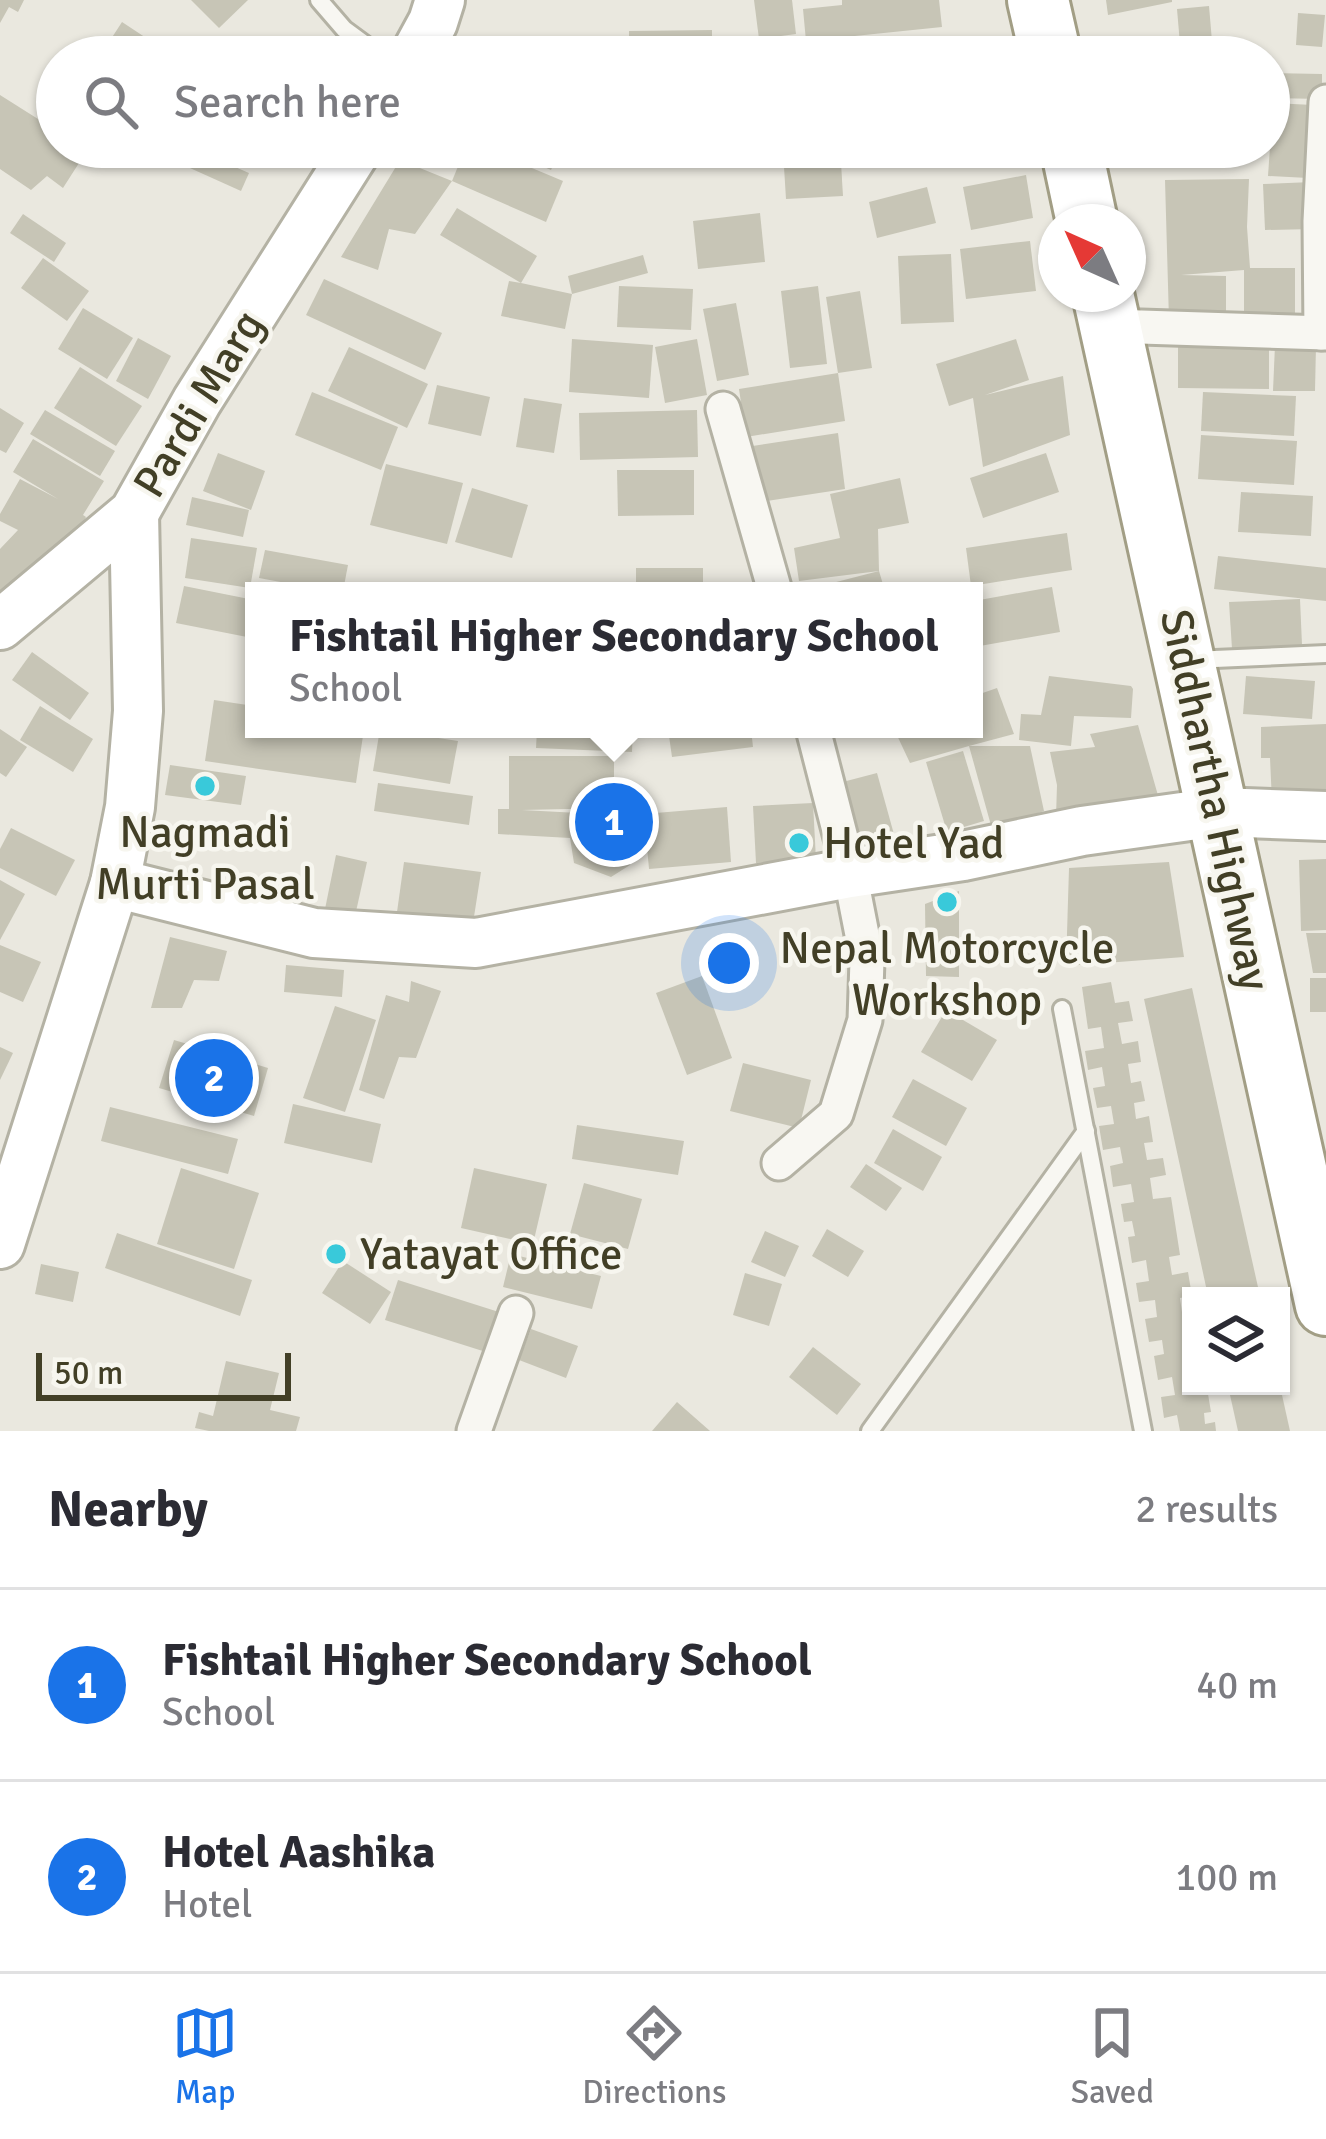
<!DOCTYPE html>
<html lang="en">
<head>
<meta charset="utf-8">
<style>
  body { margin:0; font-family:Signika,sans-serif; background:#f2f2f3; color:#2b2b33 }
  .controls { position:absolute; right:36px; bottom:36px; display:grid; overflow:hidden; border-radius:0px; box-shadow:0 3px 9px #0004 }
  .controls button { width:108px; height:108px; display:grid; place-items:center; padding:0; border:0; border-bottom:3px solid #e1e1e2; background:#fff; color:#2b2b33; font:60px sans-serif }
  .compass { position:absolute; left:1038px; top:204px; width:108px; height:108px; border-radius:50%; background:#fff; box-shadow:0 3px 9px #0004; rotate:315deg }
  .scale { position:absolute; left:36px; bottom:30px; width:255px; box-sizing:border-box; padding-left:12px; border:6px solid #423f26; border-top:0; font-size:33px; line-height:42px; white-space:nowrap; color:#423f26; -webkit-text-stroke:9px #f7f6ef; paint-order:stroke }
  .you { position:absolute; left:729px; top:963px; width:42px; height:42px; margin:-30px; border:9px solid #fff; border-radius:50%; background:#1a73e8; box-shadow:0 0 0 18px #1a73e833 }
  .badge { display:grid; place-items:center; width:78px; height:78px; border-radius:50%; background:#1a73e8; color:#fff; font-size:39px; font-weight:700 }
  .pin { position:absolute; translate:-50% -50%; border:6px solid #fff; box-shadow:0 3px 12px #0006 }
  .popup { position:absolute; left:245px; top:582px; width:738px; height:156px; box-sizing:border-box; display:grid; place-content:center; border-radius:0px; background:#fff; filter:drop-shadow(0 3px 9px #0005); font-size:39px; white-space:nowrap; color:#7c7c81 }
  .popup b { font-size:45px; color:#2b2b33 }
  .popup::after { content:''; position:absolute; left:50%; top:100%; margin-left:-24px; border:24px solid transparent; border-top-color:#fff }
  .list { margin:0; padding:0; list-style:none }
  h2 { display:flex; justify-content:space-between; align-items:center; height:156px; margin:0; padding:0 48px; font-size:51px }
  h2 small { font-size:39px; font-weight:400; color:#7c7c81 }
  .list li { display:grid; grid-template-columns:78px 1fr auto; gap:36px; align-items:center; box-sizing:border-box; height:192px; padding:0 48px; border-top:3px solid #e1e1e2 }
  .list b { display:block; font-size:45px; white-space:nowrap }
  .list p { margin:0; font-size:39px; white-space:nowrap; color:#7c7c81 }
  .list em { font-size:39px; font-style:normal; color:#7c7c81 }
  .icon { flex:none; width:66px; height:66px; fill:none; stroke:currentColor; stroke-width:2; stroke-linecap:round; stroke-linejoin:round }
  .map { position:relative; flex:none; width:1326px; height:1431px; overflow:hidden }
  .search { position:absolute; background:#fff; box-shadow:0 3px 9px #0004; left:36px; right:36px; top:36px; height:132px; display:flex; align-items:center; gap:30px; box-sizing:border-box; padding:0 42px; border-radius:66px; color:#7c7c81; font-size:45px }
  .sheet { height:540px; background:#fff }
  nav { display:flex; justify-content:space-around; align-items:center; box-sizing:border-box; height:168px; border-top:3px solid #e1e1e2; background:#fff; font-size:33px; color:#7c7c81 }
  nav a { display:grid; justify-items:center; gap:6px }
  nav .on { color:#1a73e8 }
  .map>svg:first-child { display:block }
  .building { fill:#c7c5b6 }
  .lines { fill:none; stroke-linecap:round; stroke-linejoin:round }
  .lane-casing { stroke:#b4b2a4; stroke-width:22 }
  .street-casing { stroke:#b4b2a4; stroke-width:39 }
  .secondary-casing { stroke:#b4b2a4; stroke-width:54 }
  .highway-casing { stroke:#a29e85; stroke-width:66 }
  .lane { stroke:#f8f7f2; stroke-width:16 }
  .street { stroke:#f8f7f2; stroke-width:33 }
  .secondary { stroke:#fff; stroke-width:48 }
  .highway { stroke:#fff; stroke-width:60 }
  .poi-dot { fill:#39c9da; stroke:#f7f6ef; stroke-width:4.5 }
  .labels { text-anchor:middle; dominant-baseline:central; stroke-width:9; stroke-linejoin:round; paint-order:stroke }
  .street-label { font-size:45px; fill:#423f26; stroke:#f7f6ef }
  .poi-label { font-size:45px; fill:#423f26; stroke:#f7f6ef }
</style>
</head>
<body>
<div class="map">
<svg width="1326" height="1431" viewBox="0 0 1326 1431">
  <rect width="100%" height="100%" fill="#eae8df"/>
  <g class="building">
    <path d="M0 0H24L18 12 9 7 0 23Z"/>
    <path d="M191 0H248L219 28Z"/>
    <path d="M754 0H792L796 34 759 39Z"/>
    <path d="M842 0H939L942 27 806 41 803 9 842 5Z"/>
    <path d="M1106 0H1172V2L1108 15Z"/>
    <path d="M1209 6 1213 53 1181 56 1177 9Z"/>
    <path d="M1298 13 1325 15 1322 47 1296 45Z"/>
    <path d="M122 22 175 57H74L83 44 100 56Z"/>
    <path d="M712 30V57H629V31Z"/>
    <path d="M1269 73 1322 74V99L1269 98Z"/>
    <path d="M0 95 57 131V147H63L61 150 79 163 63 188 47 176 31 190 0 169Z"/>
    <path d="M1273 103 1313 105 1308 178 1268 176Z"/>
    <path d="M189 147 249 173 241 191 181 164Z"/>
    <path d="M466 147H482L563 181 546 222 452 181Z"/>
    <path d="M498 147H561L551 170Z"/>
    <path d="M890 147H944V150L891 156Z"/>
    <path d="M1193 147H1246L1247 158 1194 162Z"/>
    <path d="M400 160 452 181 415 234 389 229 378 270 341 257Z"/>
    <path d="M841 163 843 196 786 199 784 167Z"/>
    <path d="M1026 175 1033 218 971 230 963 187Z"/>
    <path d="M1249 179 1247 227 1250 268H1295V317H1244V270L1181 275 1226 276V320H1169L1165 180Z"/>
    <path d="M1312 182 1313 229 1265 230 1263 184Z"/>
    <path d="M927 187 936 223 877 238 869 202Z"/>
    <path d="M457 208 537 256 521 283 572 294 568 276 643 255 648 273 572 294 565 329 501 316 509 281 521 283 440 235Z"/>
    <path d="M760 213 765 262 698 269 693 221Z"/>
    <path d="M23 214 66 243 54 262 10 233Z"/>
    <path d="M1030 241 1036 291 966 299 960 249Z"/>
    <path d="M951 254 954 322 901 324 898 256Z"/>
    <path d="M43 258 89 291 67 321 21 288Z"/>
    <path d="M324 279 442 333 425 370 306 315Z"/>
    <path d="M619 286 693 289 691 330 617 327Z"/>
    <path d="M818 286 827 364 790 368 781 291Z"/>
    <path d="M860 291 872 368 838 373 826 297Z"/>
    <path d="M736 303 749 375 717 381 703 309Z"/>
    <path d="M83 308 133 338 107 379 58 349Z"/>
    <path d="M138 338 171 356 148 399 116 381Z"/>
    <path d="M572 339 653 345 649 398 569 392Z"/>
    <path d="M697 339 707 395 665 403 655 347Z"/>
    <path d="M1016 339 1029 380 985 395 1063 376 1070 435 983 467 973 398 949 406 936 364Z"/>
    <path d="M1178 345 1269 346V389L1178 388Z"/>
    <path d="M1275 345H1316L1315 391H1273Z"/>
    <path d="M349 347 428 384 407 428 328 391Z"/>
    <path d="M80 367 142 406 116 446 54 408Z"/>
    <path d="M838 373 845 421 746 437 739 389Z"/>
    <path d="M437 385 490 397 481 436 428 424Z"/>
    <path d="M312 392 398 427 381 470 295 435Z"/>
    <path d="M1203 392 1296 396 1294 436 1201 431Z"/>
    <path d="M524 398 562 404 554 453 516 447Z"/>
    <path d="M0 408 24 423 6 453 0 450Z"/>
    <path d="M45 410 115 451 100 476 30 434Z"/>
    <path d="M697 410 698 457 580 460 579 413Z"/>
    <path d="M838 433 845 489 754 503 746 447Z"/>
    <path d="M1201 435 1297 441 1294 485 1198 479Z"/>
    <path d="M33 439 104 481 83 515 86 517 64 557 0 599V549L18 530 0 521V514L20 479 58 499 13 472Z"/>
    <path d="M218 453 265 471 251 510 203 491Z"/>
    <path d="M1046 453 1059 492 983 518 970 478Z"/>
    <path d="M386 464 463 483 447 544 370 525Z"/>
    <path d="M617 470H694V515L618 516Z"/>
    <path d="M900 478 909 523 878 529 879 571 799 581 794 548 840 538 830 494Z"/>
    <path d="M472 488 528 505 512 558 455 542Z"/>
    <path d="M1241 492 1313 496 1311 536 1238 532Z"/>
    <path d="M192 497 249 510 243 537 186 525Z"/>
    <path d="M1067 533 1072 570 971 586 966 548Z"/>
    <path d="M191 538 257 548 250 588 185 578Z"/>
    <path d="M265 550 348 565 343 591H329L259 578Z"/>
    <path d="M1218 556 1326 568V601L1214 589Z"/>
    <rect x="636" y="568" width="67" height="23"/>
    <path d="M879 571 885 591H809V589Z"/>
    <path d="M184 586 254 600 247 637 176 623Z"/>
    <path d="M1052 587 1060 632 974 647V601Z"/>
    <path d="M1300 599 1302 645 1232 649 1229 602Z"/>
    <path d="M32 652 89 693 70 720 12 680Z"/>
    <path d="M1049 676 1131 686 1133 689 1131 718 1074 716 1071 746 1019 740 1021 714 1041 715Z"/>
    <path d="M1246 676 1315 681 1312 719 1243 714Z"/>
    <path d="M997 688 1014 734 969 746H1030L1044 811 992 829 969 746 910 763 894 729H974V696Z"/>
    <path d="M214 700 254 706V729H364L356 783 205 761Z"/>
    <path d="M40 706 93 739 73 772 20 740Z"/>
    <path d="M1326 724V801L1272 802 1270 758H1261V727Z"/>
    <path d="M1138 725 1161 806 1056 817 1057 785 1050 752 1095 747 1090 734Z"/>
    <path d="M0 729 27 747 6 777 0 773Z"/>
    <path d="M380 729 458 741 450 784 373 771Z"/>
    <path d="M537 729H633L632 752 536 748Z"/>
    <path d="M668 729H751L753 747 672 757Z"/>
    <path d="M963 751 984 821 947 832 926 762Z"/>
    <path d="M509 756H614V808L522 810 635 816 630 865 611 877 574 863 570 838 498 834V809H509Z"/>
    <path d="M170 765 246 776 241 805 165 795Z"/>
    <path d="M877 773 895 838 853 849 835 784Z"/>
    <path d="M378 783 473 796 469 825 374 811Z"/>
    <path d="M813 803 816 860 756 863 753 806Z"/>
    <path d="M727 807 731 862 649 869 644 814Z"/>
    <path d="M11 828 75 860 56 896 0 868V849Z"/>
    <path d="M336 855 367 862 355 916 325 909Z"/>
    <path d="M1326 859V930L1301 931 1299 860Z"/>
    <path d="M404 862 481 872 473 923 397 912Z"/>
    <path d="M1169 862 1184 957 1066 966 1069 868Z"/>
    <path d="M0 880 25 894 0 940Z"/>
    <path d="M959 891V977L926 976 925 904Z"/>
    <path d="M1306 933H1326V973H1313Z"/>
    <path d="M170 937 227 951 219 981 194 980 182 1008H151Z"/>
    <path d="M0 945 41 962 23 1002 0 992Z"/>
    <path d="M286 965 344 970 342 997 284 992Z"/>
    <path d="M702 976 732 1058 687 1075 656 993Z"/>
    <rect x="1310" y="978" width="16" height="34"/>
    <path d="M411 981 441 991 416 1058 399 1057 384 1099 359 1090 386 995 409 1002Z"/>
    <path d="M1111 982 1115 1003 1129 1001 1133 1021 1118 1023 1122 1044 1138 1041 1141 1062 1128 1064 1131 1083 1141 1081 1145 1101 1134 1103 1136 1119 1149 1116 1153 1142 1144 1143 1147 1160 1163 1158 1166 1175 1150 1178 1153 1199 1171 1197 1180 1255 1169 1257 1172 1275 1188 1272 1192 1296 1180 1298 1182 1312 1191 1310V1333L1186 1334 1191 1353V1386H1194L1195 1391 1207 1388 1211 1412 1204 1413 1205 1424 1215 1422 1216 1431H1180L1177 1415 1164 1418 1161 1397 1175 1395 1172 1377 1158 1380 1154 1356 1164 1354 1162 1340 1149 1342 1145 1319 1157 1317 1155 1300 1139 1302 1136 1283 1149 1281 1146 1260 1132 1263 1128 1237 1135 1236 1132 1221 1124 1222 1121 1204 1134 1202 1131 1184 1113 1187 1110 1166 1123 1163 1120 1147 1103 1150 1099 1126 1114 1124 1111 1106 1097 1108 1093 1088 1105 1086 1102 1067 1088 1070 1085 1051 1104 1048 1101 1027 1088 1029 1082 987Z"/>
    <path d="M1192 988 1230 1162 1260 1296H1208L1144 999Z"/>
    <path d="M335 1006 376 1020 345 1112 303 1098Z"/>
    <path d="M946 1010 997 1040 972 1081 921 1052Z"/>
    <path d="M174 1040 268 1068 254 1116 159 1088Z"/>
    <path d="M0 1047 13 1053 0 1080Z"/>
    <path d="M743 1063 811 1080 799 1128 730 1111Z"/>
    <path d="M913 1079 967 1108 946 1146 892 1117Z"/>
    <path d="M293 1104 381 1124 372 1163 284 1143Z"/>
    <path d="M110 1107 238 1139 228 1174 101 1141Z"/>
    <path d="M577 1125 684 1141 678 1175 572 1159Z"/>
    <path d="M893 1129 942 1157 923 1191 874 1163Z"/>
    <path d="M866 1164 902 1188 886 1211 850 1187Z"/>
    <path d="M181 1168 259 1193 234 1269 157 1244Z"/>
    <path d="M474 1168 547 1184 533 1244 461 1228Z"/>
    <path d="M584 1183 642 1199 628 1249 570 1234Z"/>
    <path d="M827 1229 864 1251 848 1277 812 1256Z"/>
    <path d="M765 1231 799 1246 785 1277 751 1262Z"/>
    <path d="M117 1233 252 1280 240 1316 105 1268Z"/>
    <path d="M511 1254 601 1276 592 1309 503 1287Z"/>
    <path d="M343 1261 391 1292 370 1324 322 1293Z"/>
    <path d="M41 1264 79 1272 73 1302 35 1294Z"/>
    <path d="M745 1273 782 1284 769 1326 733 1315Z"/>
    <path d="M398 1280 502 1313 489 1353 385 1320Z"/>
    <path d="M531 1329 578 1346 566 1378 519 1360Z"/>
    <path d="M813 1347 861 1384 837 1415 789 1377Z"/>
    <path d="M226 1361 279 1373 270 1410 300 1417 296 1431H209L195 1428 199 1412 213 1416Z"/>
    <path d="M1228 1386H1280L1290 1431H1238Z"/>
    <path d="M677 1402 710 1431H652Z"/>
  </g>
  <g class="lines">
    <defs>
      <g id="lane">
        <path d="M319 0 344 29 382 57"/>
        <path d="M1192 660 1326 654"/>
        <path d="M1062 1009 1143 1431"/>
        <path d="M870 1431 1086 1131"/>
      </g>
      <g id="street">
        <path d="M1110 326 1326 333"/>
        <path d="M1321 333 1320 221 1326 102"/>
        <path d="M723 409 775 591"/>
        <path d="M779 1163 836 1114 865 1020 867 960 850 873 813 729"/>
        <path d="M474 1431 516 1313"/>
      </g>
      <g id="secondary">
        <path d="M414 57 433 22 440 0"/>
        <path d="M0 625 134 513 197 401 358 147"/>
        <path d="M115 883 314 933 476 943 850 873 963 856 1082 831 1218 812 1326 816"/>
        <path d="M0 1244 115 883 130 807 138 711 134 513"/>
      </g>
      <g id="highway">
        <path d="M1038 0 1051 57"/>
        <path d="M1071 147 1087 222"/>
        <path d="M1103 294 1326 1305"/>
      </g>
    </defs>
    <use href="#lane" class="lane-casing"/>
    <use href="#street" class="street-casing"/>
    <use href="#secondary" class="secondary-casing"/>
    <use href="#highway" class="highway-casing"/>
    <use href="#lane" class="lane"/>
    <use href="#street" class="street"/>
    <use href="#secondary" class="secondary"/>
    <use href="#highway" class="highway"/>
  </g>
  <g class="poi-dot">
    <circle cx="205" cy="786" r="12"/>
    <circle cx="799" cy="843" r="12"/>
    <circle cx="947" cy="902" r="12"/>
    <circle cx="336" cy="1254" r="12"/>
  </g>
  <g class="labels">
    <g class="street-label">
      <text transform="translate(199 404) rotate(-59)">Pardi Marg</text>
      <text transform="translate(1215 800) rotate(78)">Siddhartha Highway</text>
    </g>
    <g class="poi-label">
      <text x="205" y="832">Nagmadi<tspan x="205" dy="52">Murti Pasal</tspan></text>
      <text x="823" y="843" text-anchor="start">Hotel Yad</text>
      <text x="947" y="948">Nepal Motorcycle<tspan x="947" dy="52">Workshop</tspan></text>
      <text x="360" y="1254" text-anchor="start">Yatayat Office</text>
    </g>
  </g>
</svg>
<div class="controls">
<button><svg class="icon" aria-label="layers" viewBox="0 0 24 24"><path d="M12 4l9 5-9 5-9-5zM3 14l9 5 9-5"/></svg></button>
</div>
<svg class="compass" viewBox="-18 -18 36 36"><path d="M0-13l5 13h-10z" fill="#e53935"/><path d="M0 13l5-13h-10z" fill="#7c7c81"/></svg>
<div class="scale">50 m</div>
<div class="you"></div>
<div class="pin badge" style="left:614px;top:822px">1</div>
<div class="popup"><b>Fishtail Higher Secondary School</b>School</div>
<div class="pin badge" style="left:214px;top:1078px">2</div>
<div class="search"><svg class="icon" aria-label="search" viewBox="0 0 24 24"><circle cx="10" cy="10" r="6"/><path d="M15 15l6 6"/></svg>Search here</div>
</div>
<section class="sheet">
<h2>Nearby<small>2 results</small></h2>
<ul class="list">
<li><span class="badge">1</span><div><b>Fishtail Higher Secondary School</b><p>School</p></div><em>40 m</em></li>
<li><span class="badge">2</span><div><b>Hotel Aashika</b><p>Hotel</p></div><em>100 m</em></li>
</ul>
</section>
<nav>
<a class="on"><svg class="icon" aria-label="map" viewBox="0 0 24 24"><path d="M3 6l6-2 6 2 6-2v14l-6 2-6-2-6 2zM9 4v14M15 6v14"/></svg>Map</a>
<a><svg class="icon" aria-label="directions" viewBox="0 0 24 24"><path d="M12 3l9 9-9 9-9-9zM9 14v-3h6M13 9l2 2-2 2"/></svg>Directions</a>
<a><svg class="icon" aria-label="saved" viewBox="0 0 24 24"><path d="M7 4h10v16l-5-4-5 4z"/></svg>Saved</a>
</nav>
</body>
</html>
